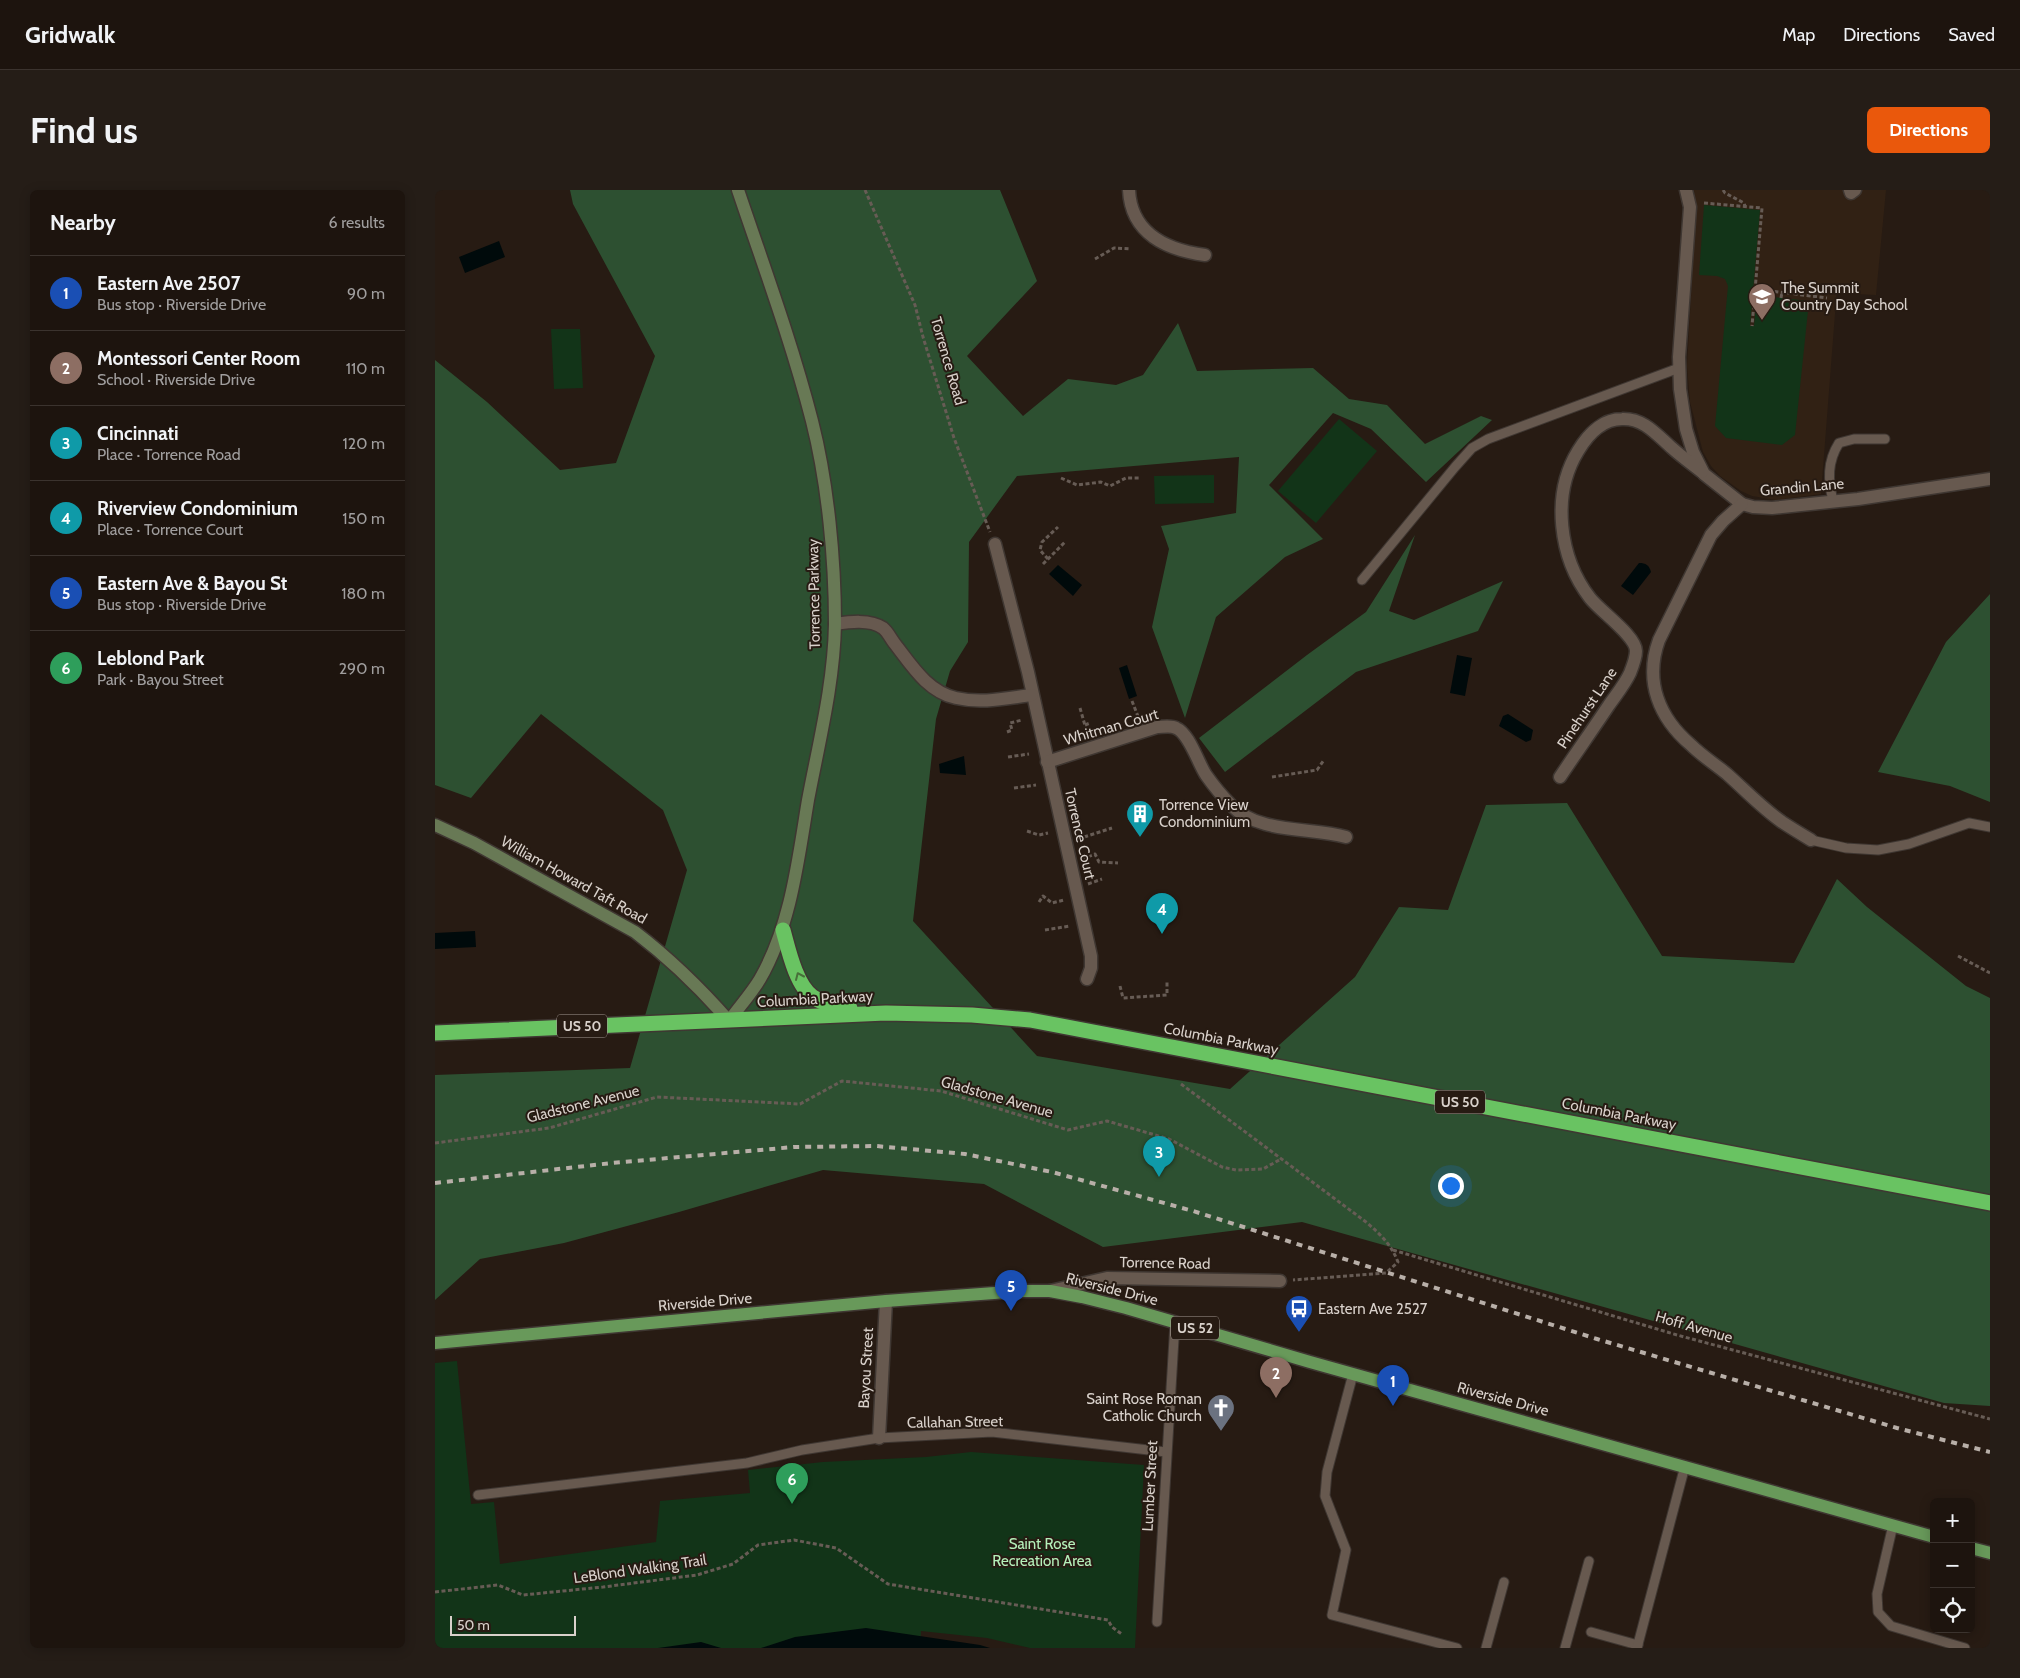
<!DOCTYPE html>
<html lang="en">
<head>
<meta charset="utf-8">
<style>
  body { margin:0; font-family:Cabin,sans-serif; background:#251d17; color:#f1f3f6 }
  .controls { position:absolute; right:15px; bottom:15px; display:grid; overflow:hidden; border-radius:8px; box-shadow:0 2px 12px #0003 }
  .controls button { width:45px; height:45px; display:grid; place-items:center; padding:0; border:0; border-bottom:1px solid #3b332e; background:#1d140e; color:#f1f3f6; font:25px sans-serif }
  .scale { position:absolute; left:15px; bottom:12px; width:126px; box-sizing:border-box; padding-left:5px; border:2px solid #d9d1cb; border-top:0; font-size:14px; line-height:18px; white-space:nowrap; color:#d9d1cb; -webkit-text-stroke:4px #271b13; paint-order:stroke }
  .you { position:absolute; left:1015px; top:995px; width:18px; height:18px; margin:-12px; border:4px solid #fff; border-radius:50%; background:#1a73e8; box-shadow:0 0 0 8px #1a73e833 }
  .badge { display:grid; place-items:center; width:32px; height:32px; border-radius:50%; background:#ea580c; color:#fff; font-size:16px; font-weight:700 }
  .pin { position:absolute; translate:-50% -41px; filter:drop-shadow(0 1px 2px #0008) }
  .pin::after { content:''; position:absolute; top:26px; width:18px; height:15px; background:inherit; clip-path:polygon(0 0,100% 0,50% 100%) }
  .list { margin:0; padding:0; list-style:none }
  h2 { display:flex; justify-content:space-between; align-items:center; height:65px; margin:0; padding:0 20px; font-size:21px }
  h2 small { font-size:16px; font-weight:400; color:#a09e9e }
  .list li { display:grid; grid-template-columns:32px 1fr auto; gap:15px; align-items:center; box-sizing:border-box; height:75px; padding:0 20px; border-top:1px solid #3b332e }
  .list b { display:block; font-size:19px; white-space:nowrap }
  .list p { margin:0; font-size:16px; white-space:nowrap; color:#a09e9e }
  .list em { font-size:16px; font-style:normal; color:#a09e9e }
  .icon { flex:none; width:28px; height:28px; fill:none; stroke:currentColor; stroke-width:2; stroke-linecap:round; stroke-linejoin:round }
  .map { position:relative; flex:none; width:1555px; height:1458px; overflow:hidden; border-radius:8px }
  header { display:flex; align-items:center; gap:30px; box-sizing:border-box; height:70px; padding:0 25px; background:#1d140e; border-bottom:1px solid #3b332e }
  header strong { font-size:24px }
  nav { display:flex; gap:28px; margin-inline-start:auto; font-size:18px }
  .intro { display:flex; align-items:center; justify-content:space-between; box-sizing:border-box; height:120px; padding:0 30px }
  h1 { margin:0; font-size:35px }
  .button { padding:12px 22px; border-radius:8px; background:#ea580c; color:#fff; font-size:18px; font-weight:700 }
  main { display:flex; gap:30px; padding:0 30px }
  aside { flex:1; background:#1d140e; border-radius:8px; box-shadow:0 2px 12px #0003 }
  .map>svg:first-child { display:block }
  .built { fill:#312114 }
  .green { fill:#123418 }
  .forest { fill:#2d5031 }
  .water { fill:#000a0b }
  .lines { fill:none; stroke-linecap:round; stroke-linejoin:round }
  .lane-casing { stroke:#3f3732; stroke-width:11 }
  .street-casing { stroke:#3f3732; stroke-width:15 }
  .secondary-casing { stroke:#3f3732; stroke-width:15 }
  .primary-casing { stroke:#3f3732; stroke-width:15 }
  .highway-casing { stroke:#3f3732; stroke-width:18 }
  .path { stroke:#675c55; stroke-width:3; stroke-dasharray:4 2.5; stroke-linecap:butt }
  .lane { stroke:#67594f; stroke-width:9 }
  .street { stroke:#67594f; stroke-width:12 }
  .secondary { stroke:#687955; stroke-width:12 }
  .primary { stroke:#68995a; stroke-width:12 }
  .highway { stroke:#69c362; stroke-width:15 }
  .rail { stroke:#b8afa8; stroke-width:4; stroke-dasharray:6 6; stroke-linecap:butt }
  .oneway { stroke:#486f3a }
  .labels { text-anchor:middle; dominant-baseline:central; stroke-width:4; stroke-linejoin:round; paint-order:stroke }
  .shield { fill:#271b13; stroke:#a49a94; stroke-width:1 }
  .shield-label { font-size:14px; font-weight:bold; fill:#d9d1cb }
  .poi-label { font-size:15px; fill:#d9d1cb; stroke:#271b13; text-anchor:start }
  .street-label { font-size:15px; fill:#d9d1cb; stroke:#271b13 }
  .park-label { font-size:15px; fill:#b5f0ba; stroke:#271b13 }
</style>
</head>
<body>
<header>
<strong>Gridwalk</strong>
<nav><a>Map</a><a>Directions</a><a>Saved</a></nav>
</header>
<div class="intro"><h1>Find us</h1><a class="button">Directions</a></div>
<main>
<aside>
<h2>Nearby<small>6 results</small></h2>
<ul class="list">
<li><span class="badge" style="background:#1a4fb4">1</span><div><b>Eastern Ave 2507</b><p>Bus stop · Riverside Drive</p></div><em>90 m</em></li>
<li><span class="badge" style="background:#8d6e63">2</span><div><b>Montessori Center Room</b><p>School · Riverside Drive</p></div><em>110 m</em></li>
<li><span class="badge" style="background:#0f9aa8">3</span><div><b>Cincinnati</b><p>Place · Torrence Road</p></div><em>120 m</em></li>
<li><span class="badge" style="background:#0f9aa8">4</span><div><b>Riverview Condominium</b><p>Place · Torrence Court</p></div><em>150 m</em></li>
<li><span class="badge" style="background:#1a4fb4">5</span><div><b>Eastern Ave &amp; Bayou St</b><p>Bus stop · Riverside Drive</p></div><em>180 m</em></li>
<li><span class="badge" style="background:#2e9e5b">6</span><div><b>Leblond Park</b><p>Park · Bayou Street</p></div><em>290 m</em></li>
</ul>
</aside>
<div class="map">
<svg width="1555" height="1458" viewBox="0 0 1555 1458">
  <rect width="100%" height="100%" fill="#271b13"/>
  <path class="built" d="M1259 0H1451L1441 105 1421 104 1422 100 1402 98 1386 304 1341 310 1317 306 1306 301 1285 286 1276 276 1268 262 1255 212 1252 176 1261 19Z"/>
  <g class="green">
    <path d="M1269 15 1325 20 1315 136H1319L1322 105 1374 111 1360 245 1347 255 1291 248 1280 236 1293 96 1290 89 1282 86 1264 85Z"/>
    <path d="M116 139H145L148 198 119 199Z"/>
    <path d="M904 229 942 261 881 333 843 301Z"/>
    <path d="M779 285V313L720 314 719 286Z"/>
    <path d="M22 1171 36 1314 59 1312 65 1374 221 1352 225 1311 315 1303 313 1280 388 1272 491 1267 536 1262 709 1275 700 1458H595L552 1448 486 1441 485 1458H0V1173Z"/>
  </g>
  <g class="forest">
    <path d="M135 0H565L602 91 532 166 588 226 633 189 681 195 708 185 743 133 762 181 878 178 914 209 952 215 990 254 1046 226 1057 230 991 292 936 239 898 223 834 295 888 349 850 367 781 427 750 528 717 437 734 359 726 336 801 323 804 267 582 286 534 352 533 452 515 481 501 529 478 731 602 866 795 899 920 787 964 717 1013 720 1051 615 1132 613 1227 766 1359 773 1402 689 1432 717 1531 796 1555 808V1216L1509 1213 867 1032 668 1057 549 994 388 980 244 1022 129 1053 45 1069 0 1110V885L195 878 252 680 228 620 106 524 36 608 0 595V170L52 212 125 280 181 273 220 166 138 14Z"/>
    <path d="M980 345 954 421 979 430 1068 391 1043 441 921 482 790 582 764 548 872 465 931 422Z"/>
    <path d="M1555 404V612L1515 596 1443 582 1511 452Z"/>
  </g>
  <g class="water">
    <path d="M64 51 70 67 30 83 24 67Z"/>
    <path d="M1204 373C1211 373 1214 375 1216 382L1198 405 1186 396Z"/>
    <path d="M623 375 647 395 638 406 614 384Z"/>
    <path d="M1022 465 1037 468 1030 506 1015 503Z"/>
    <path d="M692 475 702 506 694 509 684 478Z"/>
    <path d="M1073 524 1098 540 1096 550 1091 552 1064 536 1068 526Z"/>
    <path d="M529 566 531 585 505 583 504 574Z"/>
    <path d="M40 741 41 757 0 759V743Z"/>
    <path d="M431 1438 545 1455 555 1458H326L360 1447Z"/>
    <path d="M266 1452 286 1458H223Z"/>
  </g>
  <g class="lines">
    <defs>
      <g id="lane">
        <path d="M1398 311C1393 290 1392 272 1404 253L1419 249H1450"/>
        <path d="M927 390 1020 277 1037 258 1053 249 1244 178"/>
        <path d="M1376 650 1411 658 1443 660 1474 654 1534 633 1555 637"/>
        <path d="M918 1184 892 1282 890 1306 911 1360 897 1425 1022 1458"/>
        <path d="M43 1305 312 1273 367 1260 444 1248 557 1242 731 1262"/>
        <path d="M1458 1335 1442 1404 1443 1422 1456 1436 1530 1458"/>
        <path d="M722 1432 740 1132"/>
        <path d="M1156 1442 1203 1455"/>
        <path d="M1051 1458 1069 1392"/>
        <path d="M1130 1458 1154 1371"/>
        <path d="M1202 1458 1250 1276"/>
      </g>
      <g id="street">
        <path d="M694 0C696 44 732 60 770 65"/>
        <path d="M1251 0 1255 17 1244 167 1245 199 1251 239 1258 262 1269 284 1307 314 1318 317 1337 318 1423 309 1555 289"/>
        <path d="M1415 0 1416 3 1420 0"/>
        <path d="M1307 314 1288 331 1276 345 1224 450C1209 491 1224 528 1256 555 1267 566 1280 574 1292 584 1310 600 1327 618 1347 632 1356 638 1366 644 1376 650"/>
        <path d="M560 354 593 482 656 766V778L652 789"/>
        <path d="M400 434C414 432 435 429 448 438 453 442 456 449 460 454 477 476 493 502 521 508 547 514 572 508 597 505"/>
        <path d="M612 572 722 537C727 537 736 535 741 538 754 543 763 573 771 585 778 595 787 606 796 615 823 644 875 637 911 647"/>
        <path d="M1125 587C1141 563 1158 539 1174 515 1181 505 1190 494 1195 483 1197 478 1201 467 1201 461 1201 446 1166 422 1155 408 1124 368 1116 305 1143 261 1152 246 1167 229 1187 229 1209 228 1222 245 1237 258 1247 267 1257 274 1267 282"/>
        <path d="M615 1101 672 1088 845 1091"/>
        <path d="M444 1248 451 1111"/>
      </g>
      <path id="secondary" d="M0 635 39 653 200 742C234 768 265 798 294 831 304 817 316 804 325 789 356 735 363 670 373 610 384 552 399 493 400 434 400 370 393 294 377 231 357 153 329 77 303 0"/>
      <g id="primary">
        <path d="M0 1153 451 1111 585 1101H615L647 1107 691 1118 875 1172 1499 1347"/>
        <path d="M1536 1358 1555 1363"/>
      </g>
      <g id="highway">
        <path d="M348 740C353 758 361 796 378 807 388 814 403 816 415 818"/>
        <path d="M0 843 451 823 537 825 595 830 1555 1013"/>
      </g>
    </defs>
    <use href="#lane" class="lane-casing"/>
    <use href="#street" class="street-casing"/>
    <use href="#secondary" class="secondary-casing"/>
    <use href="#primary" class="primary-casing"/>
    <use href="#highway" class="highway-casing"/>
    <g class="path">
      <path d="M430 0 480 115 488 147 519 248 555 342"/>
      <path d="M1288 0 1290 3 1309 13 1310 16"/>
      <path d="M1269 13 1327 18 1317 136"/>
      <path d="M660 69 679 58 696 59"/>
      <path d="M1320 99 1392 108"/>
      <path d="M1346 108 1347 102"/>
      <path d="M626 288 642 295 666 292 675 296 691 288H704"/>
      <path d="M613 369 605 360 607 352 623 337"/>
      <path d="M608 374 630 352"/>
      <path d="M697 511 704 529"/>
      <path d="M645 518 653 546"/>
      <path d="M650 535 655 533"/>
      <path d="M572 542 577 540 575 533 587 530"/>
      <path d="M573 567 594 564"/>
      <path d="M837 587 882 580 889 570"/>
      <path d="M579 598 601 595"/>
      <path d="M592 641 604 645 613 643"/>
      <path d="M643 649 677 638"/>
      <path d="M647 669 660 664 664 672 683 673"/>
      <path d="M653 694 667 689"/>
      <path d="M604 712 608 706 617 713 629 710"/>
      <path d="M610 740 635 736"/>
      <path d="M1523 766 1555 783"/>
      <path d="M685 796 688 808 732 805V790"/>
      <path d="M746 894 931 1032C945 1044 956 1054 963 1072L951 1083 858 1090"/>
      <path d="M0 953 114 938 222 907 365 914 407 891 506 901 633 940 672 931 734 949 787 977 801 980 828 979 846 969"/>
      <path d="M958 1060 1242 1145 1555 1229"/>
      <path d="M0 1402 63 1395 88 1405 168 1397 262 1385 298 1374 323 1355 359 1350 401 1358 453 1394 673 1430 677 1437 688 1445"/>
    </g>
    <use href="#lane" class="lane"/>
    <use href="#street" class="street"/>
    <use href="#secondary" class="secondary"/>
    <use href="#primary" class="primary"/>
    <use href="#highway" class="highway"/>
    <path class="rail" d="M0 993 177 973 359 957 441 956 530 964 617 982 758 1021 1162 1149 1462 1238 1555 1262"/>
  </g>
  <defs><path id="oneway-chevron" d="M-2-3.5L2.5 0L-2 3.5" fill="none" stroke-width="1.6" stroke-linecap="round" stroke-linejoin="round" transform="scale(1.25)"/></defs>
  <use class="oneway" href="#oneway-chevron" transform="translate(364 786) rotate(-114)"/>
  <defs>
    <symbol id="school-pin" viewBox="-11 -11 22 30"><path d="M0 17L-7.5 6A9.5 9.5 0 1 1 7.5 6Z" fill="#8d6e63" stroke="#271b13"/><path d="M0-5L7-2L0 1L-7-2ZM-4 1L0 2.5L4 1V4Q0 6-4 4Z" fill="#fff"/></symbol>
    <symbol id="building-pin" viewBox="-11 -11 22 30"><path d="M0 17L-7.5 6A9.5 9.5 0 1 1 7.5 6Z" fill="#0f9aa8" stroke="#271b13"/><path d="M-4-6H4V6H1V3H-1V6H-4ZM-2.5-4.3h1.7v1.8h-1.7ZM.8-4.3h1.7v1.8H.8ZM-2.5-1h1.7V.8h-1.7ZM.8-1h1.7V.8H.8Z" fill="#fff"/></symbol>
    <symbol id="bus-pin" viewBox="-11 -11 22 30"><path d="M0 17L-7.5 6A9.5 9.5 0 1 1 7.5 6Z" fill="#1a4fb4" stroke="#271b13"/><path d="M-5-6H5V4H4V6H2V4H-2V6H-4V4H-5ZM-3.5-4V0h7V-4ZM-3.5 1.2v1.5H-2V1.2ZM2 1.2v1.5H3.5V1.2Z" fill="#fff"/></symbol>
    <symbol id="church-pin" viewBox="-11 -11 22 30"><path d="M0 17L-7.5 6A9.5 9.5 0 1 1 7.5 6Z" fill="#6b7280" stroke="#271b13"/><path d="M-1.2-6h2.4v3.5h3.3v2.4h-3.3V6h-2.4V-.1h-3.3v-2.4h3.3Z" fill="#fff"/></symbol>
  </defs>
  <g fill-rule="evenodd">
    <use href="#school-pin" x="1311" y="91" width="32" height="43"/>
    <use href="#building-pin" x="689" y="608" width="32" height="43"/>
    <use href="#bus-pin" x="848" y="1103" width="32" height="43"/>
    <use href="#church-pin" x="770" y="1202" width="32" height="43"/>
  </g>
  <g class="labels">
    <g class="shield">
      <rect x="122" y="824.5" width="50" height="23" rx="4"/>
      <rect x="1000" y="900.5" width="50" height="23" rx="4"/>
      <rect x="736" y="1126.5" width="48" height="23" rx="4"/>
    </g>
    <g class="shield-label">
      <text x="147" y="836">US 50</text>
      <text x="1025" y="912">US 50</text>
      <text x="760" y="1138">US 52</text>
    </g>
    <g class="poi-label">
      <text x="1346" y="98">The Summit<tspan x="1346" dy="17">Country Day School</tspan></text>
      <text x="724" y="615">Torrence View<tspan x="724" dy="17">Condominium</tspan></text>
      <text x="883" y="1119">Eastern Ave 2527</text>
      <text x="767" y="1209" text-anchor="end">Saint Rose Roman<tspan x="767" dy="17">Catholic Church</tspan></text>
    </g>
    <g class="street-label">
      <text transform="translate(513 171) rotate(74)">Torrence Road</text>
      <text transform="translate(1367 297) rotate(-5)">Grandin Lane</text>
      <text transform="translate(379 404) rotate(-91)">Torrence Parkway</text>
      <text transform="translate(1152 518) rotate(-56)">Pinehurst Lane</text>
      <text transform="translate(676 537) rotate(-16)">Whitman Court</text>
      <text transform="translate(645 644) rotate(77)">Torrence Court</text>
      <text transform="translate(139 690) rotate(29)">William Howard Taft Road</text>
      <text transform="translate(380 809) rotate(-3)">Columbia Parkway</text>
      <text transform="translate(786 849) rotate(11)">Columbia Parkway</text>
      <text transform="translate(562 907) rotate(16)">Gladstone Avenue</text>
      <text transform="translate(148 914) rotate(-14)">Gladstone Avenue</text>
      <text transform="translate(1184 924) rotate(11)">Columbia Parkway</text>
      <text transform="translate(730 1073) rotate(1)">Torrence Road</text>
      <text transform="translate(677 1099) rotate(14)">Riverside Drive</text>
      <text transform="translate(270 1112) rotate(-5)">Riverside Drive</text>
      <text transform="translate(1259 1137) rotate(16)">Hoff Avenue</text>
      <text transform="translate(431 1178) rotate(-87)">Bayou Street</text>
      <text transform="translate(1068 1209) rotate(15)">Riverside Drive</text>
      <text transform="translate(520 1232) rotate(-1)">Callahan Street</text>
      <text transform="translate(715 1296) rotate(-87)">Lumber Street</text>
      <text transform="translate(205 1379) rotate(-8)">LeBlond Walking Trail</text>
    </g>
    <g class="park-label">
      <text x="607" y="1354">Saint Rose<tspan x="607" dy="17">Recreation Area</tspan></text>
    </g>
  </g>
</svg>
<div class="controls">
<button>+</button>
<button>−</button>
<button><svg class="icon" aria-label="locate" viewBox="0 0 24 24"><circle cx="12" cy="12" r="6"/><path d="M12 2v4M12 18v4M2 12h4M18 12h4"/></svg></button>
</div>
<div class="scale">50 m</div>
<div class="you"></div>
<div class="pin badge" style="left:958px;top:1216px;background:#1a4fb4">1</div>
<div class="pin badge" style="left:841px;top:1208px;background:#8d6e63">2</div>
<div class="pin badge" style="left:724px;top:987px;background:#0f9aa8">3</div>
<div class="pin badge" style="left:727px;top:744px;background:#0f9aa8">4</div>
<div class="pin badge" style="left:576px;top:1121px;background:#1a4fb4">5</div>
<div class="pin badge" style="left:357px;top:1314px;background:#2e9e5b">6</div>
</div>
</main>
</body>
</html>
